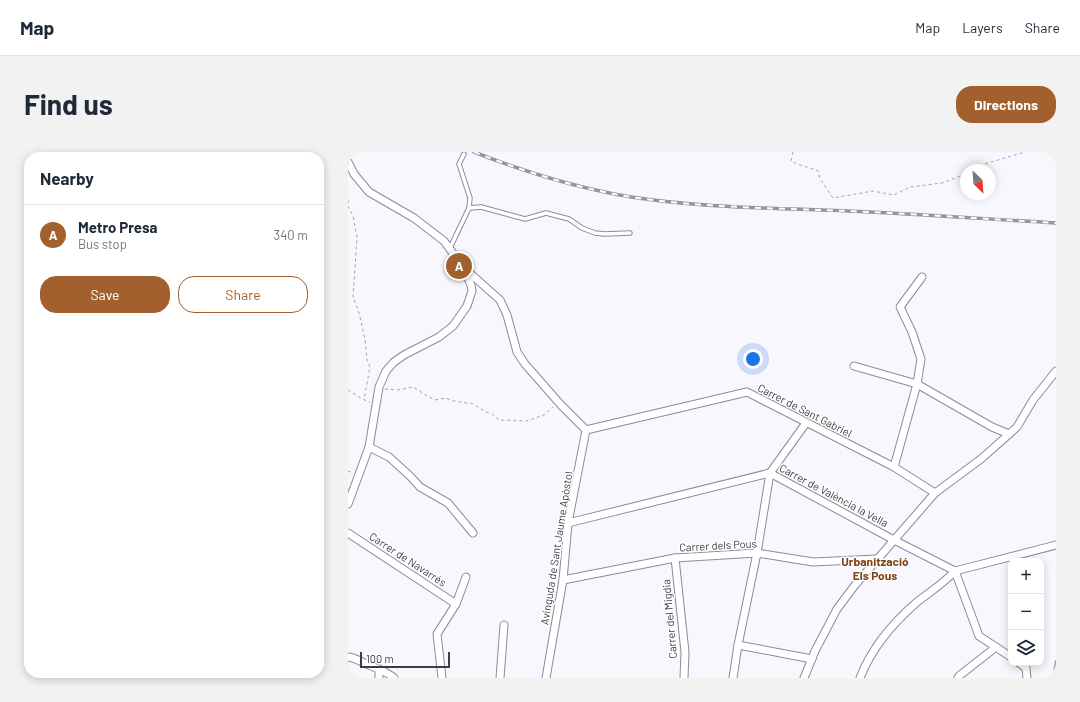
<!DOCTYPE html>
<html lang="en">
<head>
<meta charset="utf-8">
<style>
  body { margin:0; font-family:Barlow,sans-serif; background:#f2f2f3; color:#1f2937 }
  .controls { position:absolute; right:12px; bottom:12px; display:grid; overflow:hidden; border-radius:8px; box-shadow:0 2px 10px #0003 }
  .controls button { width:36px; height:36px; display:grid; place-items:center; padding:0; border:0; border-bottom:1px solid #e0e1e3; background:#fff; color:#1f2937; font:20px sans-serif }
  .compass { position:absolute; left:612px; top:12px; width:36px; height:36px; border-radius:50%; background:#fff; box-shadow:0 2px 10px #0003; rotate:155deg }
  .scale { position:absolute; left:12px; bottom:10px; width:90px; box-sizing:border-box; padding-left:4px; border:2px solid #3d3c43; border-top:0; font-size:11px; line-height:14px; white-space:nowrap; color:#3d3c43; -webkit-text-stroke:3px #fff; paint-order:stroke }
  .you { position:absolute; left:405px; top:207px; width:14px; height:14px; margin:-10px; border:3px solid #fff; border-radius:50%; background:#1a73e8; box-shadow:0 0 0 6px #1a73e833 }
  .badge { display:grid; place-items:center; width:26px; height:26px; border-radius:50%; background:#a3602f; color:#fff; font-size:13px; font-weight:700 }
  .pin { position:absolute; translate:-50% -50%; border:2px solid #fff; box-shadow:0 1px 4px #0006 }
  .list { margin:0; padding:0; list-style:none }
  h2 { display:flex; justify-content:space-between; align-items:center; height:52px; margin:0; padding:0 16px; font-size:17px }
  h2 small { font-size:13px; font-weight:400; color:#747a83 }
  .list li { display:grid; grid-template-columns:26px 1fr auto; gap:12px; align-items:center; box-sizing:border-box; height:60px; padding:0 16px; border-top:1px solid #e0e1e3 }
  .list b { display:block; font-size:15px; white-space:nowrap }
  .list p { margin:0; font-size:13px; white-space:nowrap; color:#747a83 }
  .list em { font-size:13px; font-style:normal; color:#747a83 }
  .actions { display:flex; gap:8px; padding:12px 16px }
  .actions a { flex:1; padding:9px 0; border:1px solid #a3602f; border-radius:16px; text-align:center; font-size:14px; color:#a3602f }
  .actions .main { background:#a3602f; color:#fff }
  .icon { flex:none; width:22px; height:22px; fill:none; stroke:currentColor; stroke-width:2; stroke-linecap:round; stroke-linejoin:round }
  .map { position:relative; flex:none; width:708px; height:526px; overflow:hidden; border-radius:16px }
  header { display:flex; align-items:center; gap:24px; box-sizing:border-box; height:56px; padding:0 20px; background:#fff; border-bottom:1px solid #e0e1e3 }
  header strong { font-size:19px }
  nav { display:flex; gap:22px; margin-inline-start:auto; font-size:14px }
  .intro { display:flex; align-items:center; justify-content:space-between; box-sizing:border-box; height:96px; padding:0 24px }
  h1 { margin:0; font-size:28px }
  .button { padding:10px 18px; border-radius:16px; background:#a3602f; color:#fff; font-size:14px; font-weight:700 }
  main { display:flex; gap:24px; padding:0 24px }
  aside { flex:1; background:#fff; border-radius:16px; box-shadow:0 2px 10px #0003 }
  .map>svg:first-child { display:block }
  .lines { fill:none; stroke-linecap:round; stroke-linejoin:round }
  .stream { stroke:#83a7aa; stroke-width:2 }
  .lane-casing { stroke:#8d8a9b; stroke-width:5.5 }
  .street-casing { stroke:#8d8a9b; stroke-width:9 }
  .path { stroke:#a3a2a9; stroke-width:1; stroke-dasharray:3 3; stroke-linecap:butt }
  .lane { stroke:#fff; stroke-width:3.5 }
  .street { stroke:#fff; stroke-width:7 }
  .rail-casing { stroke:#95949b; stroke-width:3.5 }
  .rail { stroke:#fff; stroke-width:2; stroke-dasharray:6; stroke-linecap:butt }
  .labels { text-anchor:middle; dominant-baseline:central; stroke-width:3; stroke-linejoin:round; paint-order:stroke }
  .street-label { font-size:11px; fill:#3d3c43; stroke:#fff }
  .neighbourhood-label { font-size:12px; font-weight:bold; fill:#7f4315; stroke:#fff }
</style>
</head>
<body>
<header>
<strong>Map</strong>
<nav><a>Map</a><a>Layers</a><a>Share</a></nav>
</header>
<div class="intro"><h1>Find us</h1><a class="button">Directions</a></div>
<main>
<aside>
<h2>Nearby<small></small></h2>
<ul class="list">
<li><span class="badge">A</span><div><b>Metro Presa</b><p>Bus stop</p></div><em>340 m</em></li>
</ul>
<div class="actions"><a class="main">Save</a><a>Share</a></div>
</aside>
<div class="map">
<svg width="708" height="526" viewBox="0 0 708 526">
  <rect width="100%" height="100%" fill="#f8f7fe"/>
  <g class="lines">
    <path class="stream" d="M705 526 708 509"/>
    <defs>
      <g id="lane">
        <path d="M116 2 111 12 122 46 121 56"/>
        <path d="M102 96 121 56 133 55 177 67 198 61 221 67 234 76 247 81 256 82 282 81"/>
      </g>
      <g id="street">
        <path d="M0 10 6 22 21 40 66 66 96 89 115 115 123 133 124 139 119 154 105 174 91 185 56 203 46 210 38 219 31 235 21 295 0 352"/>
        <path d="M115 115 152 148 159 163 169 200 177 212 213 253 238 278 220 371 215 428 198 526"/>
        <path d="M506 214 569 232 644 275 661 282"/>
        <path d="M238 278 399 240 546 315 587 341"/>
        <path d="M21 295 41 305 62 324 72 335 100 351 125 381"/>
        <path d="M546 315 569 232 573 207 564 180 552 155 574 125"/>
        <path d="M220 371 422 321 546 388 607 419 631 484 663 505"/>
        <path d="M0 381 108 452"/>
        <path d="M327 406 337 500 336 526"/>
        <path d="M215 428 327 406 409 401 465 410 528 407"/>
        <path d="M390 493 464 507"/>
        <path d="M0 505C8 506 13 510 21 513 30 517 38 519 46 526"/>
        <path d="M671 511 678 516 679 526"/>
        <path d="M31 517V526"/>
        <path d="M94 526 89 482 108 452 118 425"/>
        <path d="M152 526 156 473"/>
        <path d="M385 526 390 493 409 401 422 321 458 271"/>
        <path d="M456 526 467 499 489 457 507 433 587 341 633 307 669 275 685 248 708 219"/>
        <path d="M512 526C523 497 546 470 569 450 582 440 596 431 607 419L708 393"/>
        <path d="M610 526 611 524 648 495"/>
      </g>
    </defs>
    <use href="#lane" class="lane-casing"/>
    <use href="#street" class="street-casing"/>
    <g class="path">
      <path d="M445 0 443 9C452 14 461 15 470 19L472 27 485 46 525 39 546 43 562 35 594 31 618 22"/>
      <path d="M627 18 633 13 677 0"/>
      <path d="M0 48V54L5 64 9 85 5 145 11 161 17 187 19 208 22 215 16 248"/>
      <path d="M37 237 50 238 65 235 81 245 87 248 97 246 106 249 125 252 138 260 144 262 151 268 178 269 196 263 205 255"/>
      <path d="M0 238 14 247 22 250"/>
      <path d="M0 319 5 321"/>
    </g>
    <use href="#lane" class="lane"/>
    <use href="#street" class="street"/>
    <defs>
      <path id="rail" d="M126 0C177 20 229 36 283 45 355 56 428 56 500 59 569 62 639 67 708 71"/>
    </defs>
    <use href="#rail" class="rail-casing"/>
    <use href="#rail" class="rail"/>
  </g>
  <g class="labels">
    <g class="street-label">
      <text transform="translate(457 258) rotate(27)">Carrer de Sant Gabriel</text>
      <text transform="translate(486 343) rotate(28)">Carrer de València la Vella</text>
      <text transform="translate(370 393) rotate(-3)">Carrer dels Pous</text>
      <text transform="translate(208 396) rotate(-81)">Avinguda de Sant Jaume Apòstol</text>
      <text transform="translate(60 407) rotate(33)">Carrer de Navarrés</text>
      <text transform="translate(321 467) rotate(-95)">Carrer del Migdia</text>
    </g>
    <g class="neighbourhood-label">
      <text x="527" y="409">Urbanització<tspan x="527" dy="14">Els Pous</tspan></text>
    </g>
  </g>
</svg>
<div class="controls">
<button>+</button>
<button>−</button>
<button><svg class="icon" aria-label="layers" viewBox="0 0 24 24"><path d="M12 4l9 5-9 5-9-5zM3 14l9 5 9-5"/></svg></button>
</div>
<svg class="compass" viewBox="-18 -18 36 36"><path d="M0-13l5 13h-10z" fill="#e53935"/><path d="M0 13l5-13h-10z" fill="#747a83"/></svg>
<div class="scale">100 m</div>
<div class="you"></div>
<div class="pin badge" style="left:111px;top:114px">A</div>
</div>
</main>
</body>
</html>
